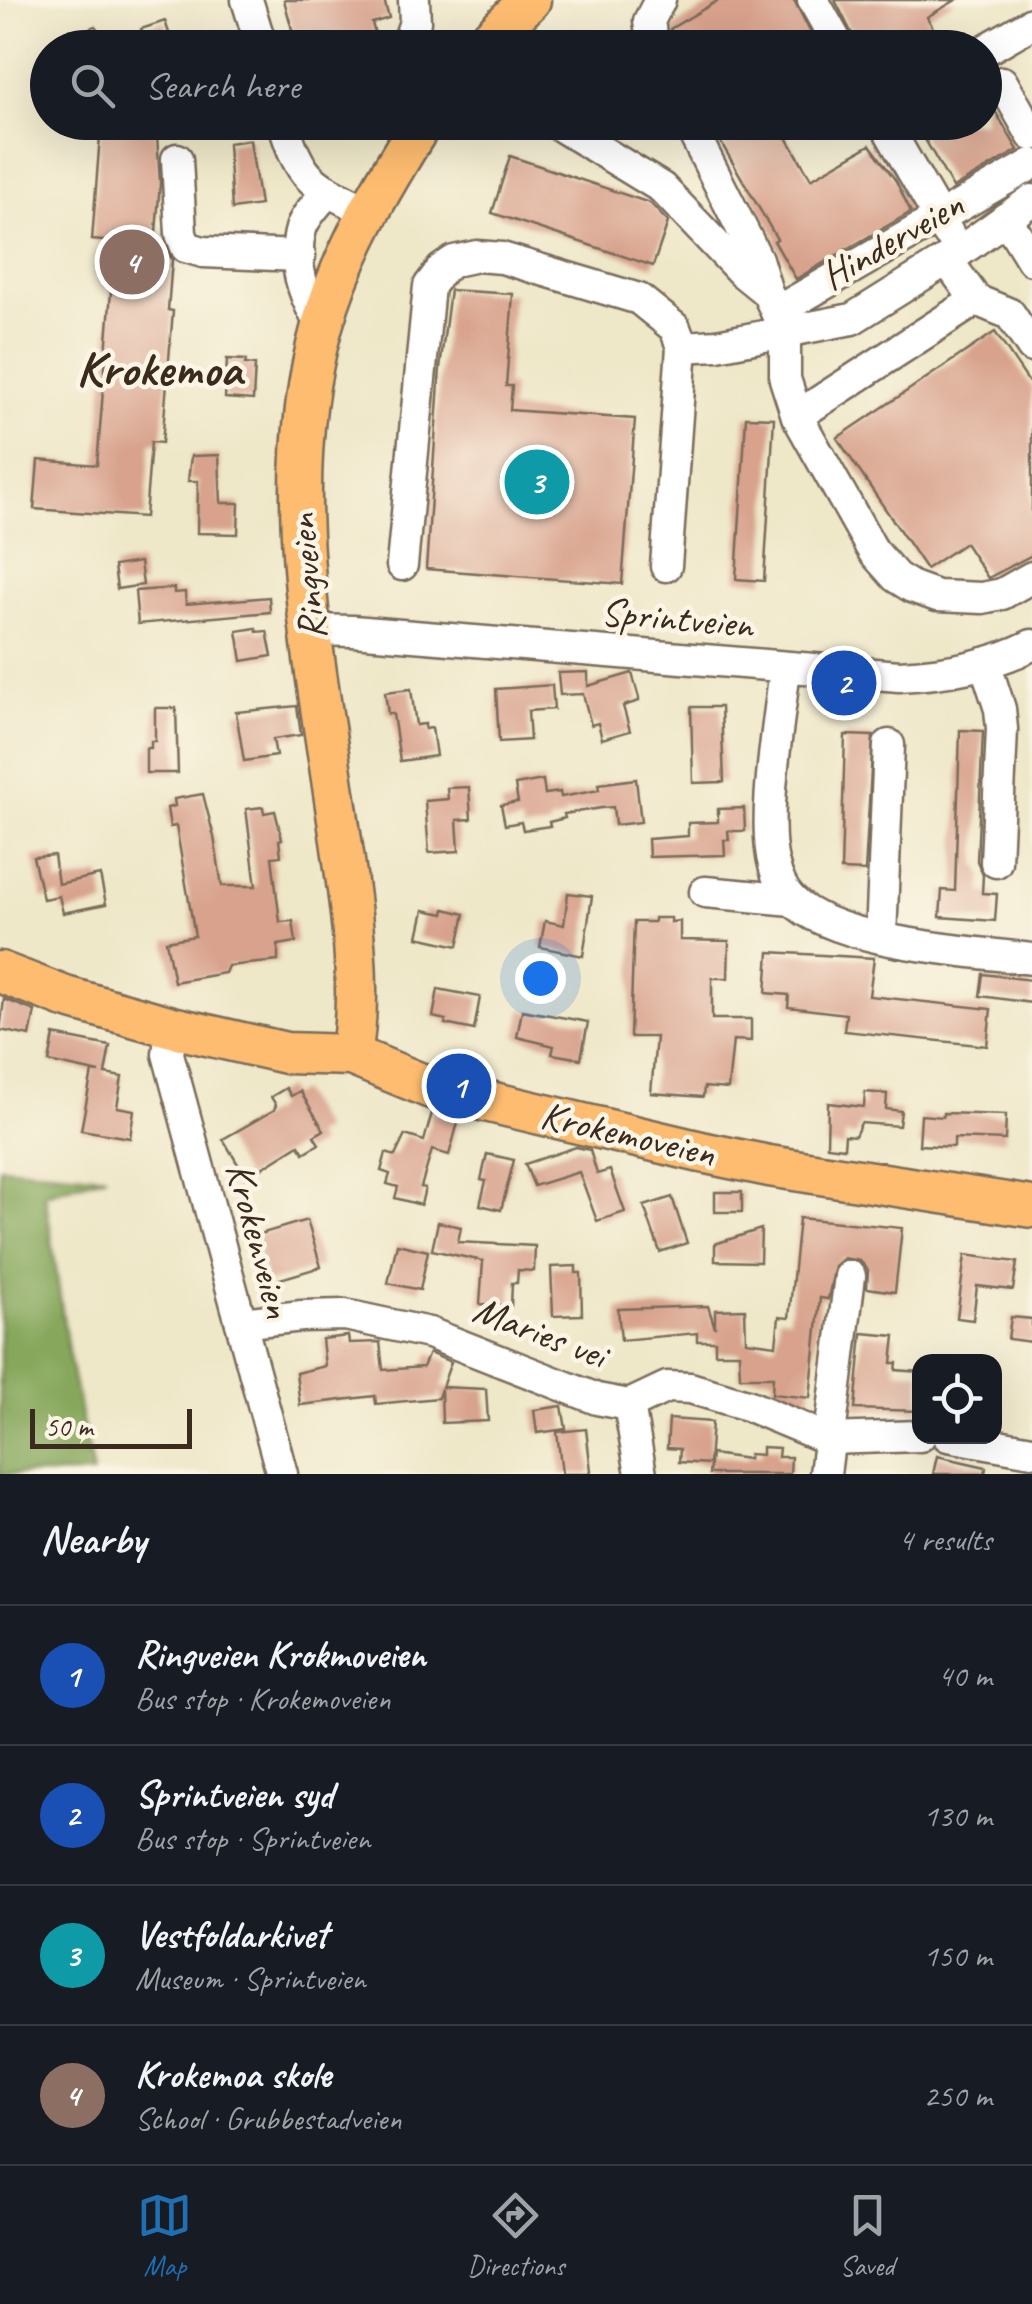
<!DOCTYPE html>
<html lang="en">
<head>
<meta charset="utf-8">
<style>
  body { margin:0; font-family:Caveat,sans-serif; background:#242831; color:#f1f3f6 }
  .controls { position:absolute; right:30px; bottom:30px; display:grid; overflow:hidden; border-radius:20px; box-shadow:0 10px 40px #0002 }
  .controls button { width:90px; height:90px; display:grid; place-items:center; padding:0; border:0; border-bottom:2px solid #363941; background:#171b24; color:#f1f3f6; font:50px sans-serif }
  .scale { position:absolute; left:30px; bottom:25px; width:162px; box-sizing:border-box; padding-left:10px; border:5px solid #3b2a1e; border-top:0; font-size:28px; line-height:35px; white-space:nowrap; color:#3b2a1e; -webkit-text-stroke:8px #fcf5e5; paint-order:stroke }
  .you { position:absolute; left:540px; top:978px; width:35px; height:35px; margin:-25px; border:8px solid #fff; border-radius:50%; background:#1a73e8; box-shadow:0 0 0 15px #1a73e833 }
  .badge { display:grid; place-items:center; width:65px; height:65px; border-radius:50%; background:#1f6fb2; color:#fff; font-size:32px; font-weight:700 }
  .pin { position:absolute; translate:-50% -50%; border:5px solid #fff; box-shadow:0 2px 10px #0006 }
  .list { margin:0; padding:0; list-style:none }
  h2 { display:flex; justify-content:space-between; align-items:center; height:130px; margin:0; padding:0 40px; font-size:42px }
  h2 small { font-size:32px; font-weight:400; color:#9ea1a6 }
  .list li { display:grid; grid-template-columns:65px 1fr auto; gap:30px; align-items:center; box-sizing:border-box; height:140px; padding:0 40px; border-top:2px solid #363941 }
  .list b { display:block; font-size:38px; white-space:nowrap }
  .list p { margin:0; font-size:32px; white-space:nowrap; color:#9ea1a6 }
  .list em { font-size:32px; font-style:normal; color:#9ea1a6 }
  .icon { flex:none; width:55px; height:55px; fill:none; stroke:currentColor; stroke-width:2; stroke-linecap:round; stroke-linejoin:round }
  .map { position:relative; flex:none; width:1032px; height:1474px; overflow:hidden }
  .search { position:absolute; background:#171b24; box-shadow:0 10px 40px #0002; left:30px; right:30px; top:30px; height:110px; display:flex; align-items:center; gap:25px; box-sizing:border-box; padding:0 35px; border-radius:55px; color:#9ea1a6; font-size:38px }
  .sheet { height:690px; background:#171b24 }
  nav { display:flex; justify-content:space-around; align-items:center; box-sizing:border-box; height:140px; border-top:2px solid #363941; background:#171b24; font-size:28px; color:#9ea1a6 }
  nav a { display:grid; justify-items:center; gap:5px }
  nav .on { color:#1f6fb2 }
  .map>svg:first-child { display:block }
  .forest { fill:#86a75b; stroke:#60683c; stroke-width:2.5 }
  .building { fill:#d8a28c }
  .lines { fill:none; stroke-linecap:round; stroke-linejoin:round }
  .minor-casing { stroke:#7a6c5a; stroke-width:35 }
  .major-casing { stroke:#7a6c5a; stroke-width:45 }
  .minor { stroke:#fff; stroke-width:30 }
  .major { stroke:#fdbc70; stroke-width:40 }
  .labels { text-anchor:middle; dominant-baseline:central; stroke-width:9; stroke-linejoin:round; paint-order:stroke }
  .street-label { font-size:40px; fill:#3b2a1e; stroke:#fcf5e5 }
  .district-label { font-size:50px; font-weight:bold; fill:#3b2a1e; stroke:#fcf5e5 }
</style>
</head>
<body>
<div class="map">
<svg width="1032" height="1474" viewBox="0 0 1032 1474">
  <rect width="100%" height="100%" fill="#fcf5e5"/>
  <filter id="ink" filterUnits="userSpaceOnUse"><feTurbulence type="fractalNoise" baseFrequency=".01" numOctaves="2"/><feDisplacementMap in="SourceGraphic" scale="20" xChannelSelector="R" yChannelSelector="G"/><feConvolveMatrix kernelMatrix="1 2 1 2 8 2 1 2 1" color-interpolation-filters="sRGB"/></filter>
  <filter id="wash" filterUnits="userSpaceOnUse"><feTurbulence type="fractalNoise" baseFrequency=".0048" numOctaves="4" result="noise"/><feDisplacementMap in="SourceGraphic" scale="40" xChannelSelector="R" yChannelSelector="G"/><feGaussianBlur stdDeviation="2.25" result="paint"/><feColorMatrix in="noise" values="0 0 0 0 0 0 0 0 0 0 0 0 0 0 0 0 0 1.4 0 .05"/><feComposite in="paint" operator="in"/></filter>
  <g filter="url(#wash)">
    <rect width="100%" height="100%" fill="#eee7c8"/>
    <path class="forest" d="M0 1167 106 1176 45 1194 68 1351 93 1474H0Z"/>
    <g id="blocks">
      <g class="building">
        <path d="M284 0H384L389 18 372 23 379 48H297Z"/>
        <path d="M719 0H794L818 47 682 48 670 29Z"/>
        <path d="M835 0H956L927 17 944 48H859Z"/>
        <path d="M165 21 174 48H148L141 29Z"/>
        <path d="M95 26 113 48H68L92 27Z"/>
        <path d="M984 92 1018 150 953 188 915 122H984Z"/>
        <path d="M101 122H146L157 135 160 183 155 244 165 245 172 260 168 310 173 311 162 443 151 442 145 517 34 509 38 460 97 465 115 242 92 240Z"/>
        <path d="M709 122H805L785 134 811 179 870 145 896 181 911 212 796 279 774 241 777 239Z"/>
        <path d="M250 140 260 205 232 209 228 143Z"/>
        <path d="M510 156 650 203 668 222 653 266 492 213Z"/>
        <path d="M450 290 513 294 506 386H512L510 410 635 419 622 584 426 569 440 368Z"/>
        <path d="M995 332 1032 387V555L988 578 965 543 926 569 837 438Z"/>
        <path d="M227 359 246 360 245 364 255 365 253 400 225 398Z"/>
        <path d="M746 417 774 418 764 581 736 579Z"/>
        <path d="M219 455 221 503H239L238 534 197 533 198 481H188L191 456Z"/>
        <path d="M140 562 143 585 117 589 114 566Z"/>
        <path d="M174 588V593L185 592 186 604 269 597 270 612 138 624 135 591Z"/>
        <path d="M256 628 257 632 267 631 272 656 242 661 237 631Z"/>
        <path d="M588 672V686L632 673 639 698V701L623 706 630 731 602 739 598 723 591 725 583 694 560 695 558 673Z"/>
        <path d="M552 685 554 709 528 711 530 740 499 742 496 689Z"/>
        <path d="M411 689 416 725 425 724V729L432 728 436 756 400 761 393 714H388L385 692Z"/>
        <path d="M297 706 301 735 273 739 276 756 244 761 236 712Z"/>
        <path d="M691 707H721L724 782 693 783Z"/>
        <path d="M155 708H176L178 773H146V748H151V741H155Z"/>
        <path d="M960 730 983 731 977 861 983 875 982 893 997 894 995 921 940 917 942 890 955 891Z"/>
        <path d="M845 735 873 736 865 871 841 870Z"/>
        <path d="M636 779 641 822 615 825 613 807 601 808 564 814 565 818 549 822 550 826 523 830 521 822 505 825 501 805 518 802 515 785 543 780 545 794 560 792 561 797 599 790 598 784Z"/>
        <path d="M469 787 471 819 457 820 459 851 429 853 425 801 448 799 447 788Z"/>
        <path d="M203 794 214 837 222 886H256L246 809 263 807 264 813 275 811 282 839 279 840 281 856 272 857 280 922 293 921 296 942 278 945V961L228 966 225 973 174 982 166 941 195 936 176 826 170 827 167 808 175 806 174 799Z"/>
        <path d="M744 808 745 831H728L729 840H724L725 855 649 857 648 839 688 836V823L718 822V809Z"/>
        <path d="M54 855 58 884 100 875 106 904 63 913 59 896 43 899 33 857Z"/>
        <path d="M568 893 592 896 583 956 540 947 545 921 564 925Z"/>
        <path d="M445 909 465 914 458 946 418 937 424 910 444 914Z"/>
        <path d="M654 918H671V922L680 921V940L729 941 728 978H712V1019H751V1041L733 1040 728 1089 704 1087 703 1097 651 1093 656 1037H630L634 922H654Z"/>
        <path d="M769 952 874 958 869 996 991 1009 987 1046 844 1031 846 1014 788 1007 789 995 766 993Z"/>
        <path d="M983 974 1032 980V1003L980 996Z"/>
        <path d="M438 989 480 997 474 1030 445 1024 446 1020 433 1017Z"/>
        <path d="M4 999 35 1011 30 1036 0 1030Z"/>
        <path d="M522 1010 588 1022 581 1059 552 1054 554 1046 517 1037Z"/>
        <path d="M54 1035 110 1046 105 1074 122 1077 117 1107 134 1110 130 1138 81 1130 92 1072 100 1073 49 1062Z"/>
        <path d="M286 1088 291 1096 300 1091 324 1130 314 1136 319 1144 304 1153 299 1145 246 1178 223 1139 274 1110 276 1105 271 1097Z"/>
        <path d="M865 1092 887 1094 886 1109 901 1111 899 1126 861 1123 855 1136 845 1135 844 1148 827 1146 828 1103 864 1107Z"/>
        <path d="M432 1113 459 1119 449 1155 432 1150 421 1187 425 1188 421 1205 395 1198 398 1187 387 1184 390 1174 381 1171 386 1153 395 1156 405 1135 424 1141Z"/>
        <path d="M943 1113 1006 1115 1005 1140 954 1138V1147L919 1145 921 1115 943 1117Z"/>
        <path d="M576 1147 590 1150 597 1174 610 1170 625 1212 597 1221 579 1172 534 1186 525 1164Z"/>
        <path d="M487 1154 514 1160 501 1210 480 1205 486 1181 481 1180Z"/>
        <rect x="715" y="1192" width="27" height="20"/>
        <path d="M672 1197 687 1243 660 1252 644 1206Z"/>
        <path d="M799 1218 902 1228 895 1292 867 1288 868 1270 860 1261 844 1258 835 1266 828 1299 820 1298 810 1398 772 1394 773 1377H740L739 1353H715V1341H697V1333L621 1340 618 1309 708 1306 715 1328V1310L745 1309 746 1341 776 1345 779 1317 789 1318Z"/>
        <path d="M307 1220 321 1267 267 1283 253 1236Z"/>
        <path d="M438 1222 461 1227 458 1242 535 1246 534 1271 518 1270 517 1283H512L511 1306 480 1304 483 1261 432 1250Z"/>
        <path d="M761 1229 760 1262 715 1261V1244Z"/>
        <path d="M397 1244 428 1251 420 1290 388 1283Z"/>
        <path d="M965 1255 1017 1262 1013 1290 977 1286 973 1320 957 1318Z"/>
        <path d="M576 1266V1273H581L582 1315 553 1316 551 1267Z"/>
        <path d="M1011 1317 1032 1319V1342L1008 1339Z"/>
        <path d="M862 1333 895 1336 892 1363H897L896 1370 920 1372V1411L855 1409Z"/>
        <path d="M348 1336 349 1343 380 1342 383 1370 423 1367 429 1353 451 1362 442 1387 486 1389 488 1421 442 1423 441 1389 438 1398 376 1404 375 1396 300 1405 296 1373 325 1366 322 1339Z"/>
        <path d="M562 1406 566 1429 537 1433 534 1410Z"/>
        <path d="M669 1419 712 1422 709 1464 679 1462 680 1449 667 1448Z"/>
        <path d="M586 1429 591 1471 587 1474H562L557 1432Z"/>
        <path d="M762 1447 779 1448 778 1457H791L790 1474H709L711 1454 748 1459 749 1454 762 1455Z"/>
        <path d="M937 1456 986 1467 985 1474H933Z"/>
      </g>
    </g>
  </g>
  <g filter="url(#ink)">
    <use href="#blocks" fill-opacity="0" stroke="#7a6c5a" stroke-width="2.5"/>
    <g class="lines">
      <defs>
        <g id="minor">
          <path d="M247 0 262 48"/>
          <path d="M813 0 840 48"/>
          <path d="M406 48 415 22 414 0"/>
          <path d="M653 48 649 21 660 0"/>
          <path d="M987 49 1032 23"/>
          <path d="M1002 82 1032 135"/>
          <path d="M283 122C302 185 314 184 369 212"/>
          <path d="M554 122 662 188 741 271 767 292"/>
          <path d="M688 122 757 259 767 292 785 331V379L797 416 873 551 896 577 912 587 937 596 982 598 1002 594 1032 577"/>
          <path d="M884 122 948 233"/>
          <path d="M177 159 181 234 186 247 203 252 300 256"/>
          <path d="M1006 218 1032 260"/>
          <path d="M947 260 976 300 1010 314 1032 347"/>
          <path d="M776 312 1032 164"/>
          <path d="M322 327C305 299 291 263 301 229 305 215 319 202 328 191"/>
          <path d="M682 347 717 345 852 319 959 252 1032 200"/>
          <path d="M797 416 976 300"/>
          <path d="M402 565 429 286 442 269 454 261 477 256 502 258 639 299 675 328 682 347 666 566"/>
          <path d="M310 630 353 631 899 676C945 674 990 666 1032 645"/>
          <path d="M985 663 1000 709 1002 729 996 862"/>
          <path d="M785 668C780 717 761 821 774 865 777 877 782 890 791 899 835 944 970 951 1032 959"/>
          <path d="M705 892 792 900"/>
          <path d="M881 937 889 745"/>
          <path d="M172 1027 168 1054 282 1474"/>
          <path d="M241 1323 302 1316 345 1315 429 1333 597 1399 629 1405 667 1387 690 1388 747 1405 828 1439 920 1436"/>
          <path d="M629 1405 641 1474"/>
          <path d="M948 1436 1032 1451"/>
          <path d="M825 1474 850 1276"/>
        </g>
        <g id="major">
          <path d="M481 48 530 0"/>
          <path d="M0 972 65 997 172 1027 286 1053 351 1055 431 1088 701 1152 769 1166 1032 1207"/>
          <path d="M351 1055C365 978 347 884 336 806 313 648 278 484 322 326 342 253 382 186 422 122"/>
        </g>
      </defs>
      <use href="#minor" class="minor-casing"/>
      <use href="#major" class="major-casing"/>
      <use href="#minor" class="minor"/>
      <use href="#major" class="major"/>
    </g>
  </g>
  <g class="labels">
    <g class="street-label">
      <text transform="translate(892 240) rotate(-30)">Hinderveien</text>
      <text transform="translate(307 577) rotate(-95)">Ringveien</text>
      <text transform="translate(677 618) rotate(5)">Sprintveien</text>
      <text transform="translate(628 1134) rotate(13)">Krokemoveien</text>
      <text transform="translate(259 1240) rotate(75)">Krokenveien</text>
      <text transform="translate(540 1332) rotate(21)">Maries vei</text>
    </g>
    <g class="district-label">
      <text x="159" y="368">Krokemoa</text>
    </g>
  </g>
</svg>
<div class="controls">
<button><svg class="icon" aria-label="locate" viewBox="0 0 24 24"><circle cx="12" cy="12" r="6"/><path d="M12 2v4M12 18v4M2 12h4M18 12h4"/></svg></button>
</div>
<div class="scale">50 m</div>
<div class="you"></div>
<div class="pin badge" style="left:459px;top:1086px;background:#1a4fb4">1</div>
<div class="pin badge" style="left:844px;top:683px;background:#1a4fb4">2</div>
<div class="pin badge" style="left:537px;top:482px;background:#0f9aa8">3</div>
<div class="pin badge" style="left:132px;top:262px;background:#8d6e63">4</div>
<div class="search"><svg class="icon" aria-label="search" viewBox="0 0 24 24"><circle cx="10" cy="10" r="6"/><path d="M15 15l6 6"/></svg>Search here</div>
</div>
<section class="sheet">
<h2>Nearby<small>4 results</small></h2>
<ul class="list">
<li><span class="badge" style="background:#1a4fb4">1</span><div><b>Ringveien Krokmoveien</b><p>Bus stop · Krokemoveien</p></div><em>40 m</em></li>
<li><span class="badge" style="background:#1a4fb4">2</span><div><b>Sprintveien syd</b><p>Bus stop · Sprintveien</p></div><em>130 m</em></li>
<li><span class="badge" style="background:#0f9aa8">3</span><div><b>Vestfoldarkivet</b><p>Museum · Sprintveien</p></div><em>150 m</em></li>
<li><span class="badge" style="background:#8d6e63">4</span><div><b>Krokemoa skole</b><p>School · Grubbestadveien</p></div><em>250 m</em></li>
</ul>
</section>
<nav>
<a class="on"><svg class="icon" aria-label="map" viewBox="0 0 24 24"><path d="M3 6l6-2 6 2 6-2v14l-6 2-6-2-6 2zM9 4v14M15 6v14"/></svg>Map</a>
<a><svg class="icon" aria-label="directions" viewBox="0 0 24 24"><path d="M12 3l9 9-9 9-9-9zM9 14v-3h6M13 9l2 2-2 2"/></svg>Directions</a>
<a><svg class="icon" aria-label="saved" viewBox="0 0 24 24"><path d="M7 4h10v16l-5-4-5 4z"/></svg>Saved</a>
</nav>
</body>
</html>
